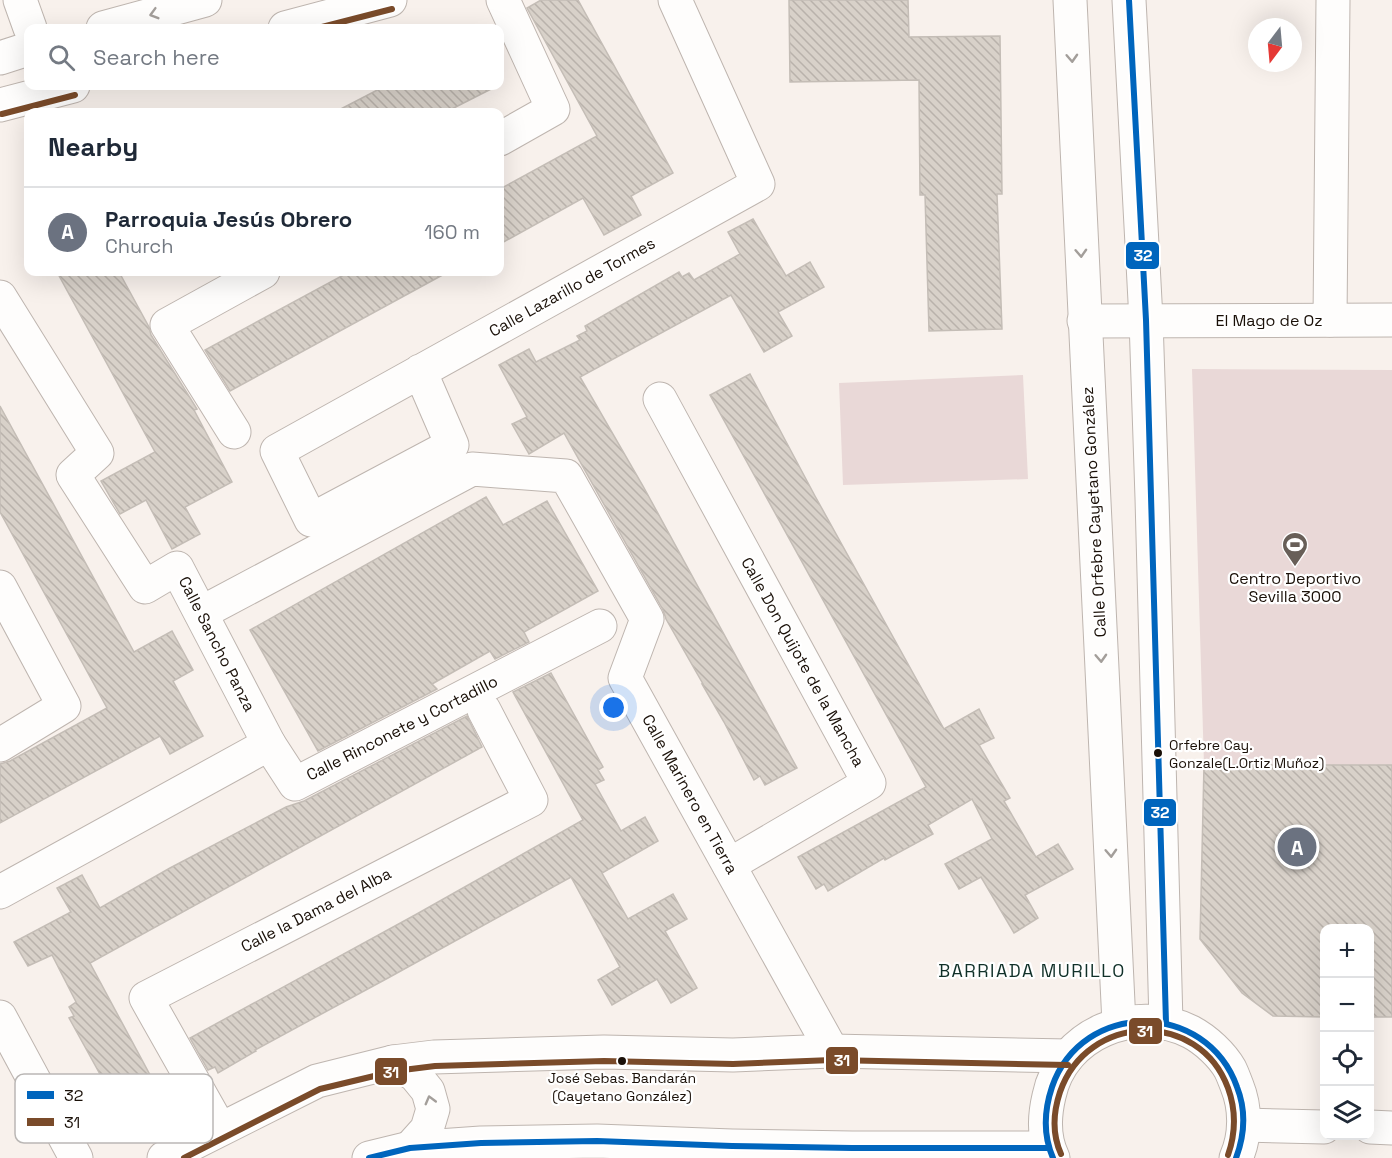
<!DOCTYPE html>
<html lang="en">
<head>
<meta charset="utf-8">
<style>
  body { margin:0; font-family:"Space Grotesk",sans-serif; background:#f6f6f7; color:#1f2937 }
  .controls { position:absolute; right:18px; bottom:18px; display:grid; overflow:hidden; border-radius:12px; box-shadow:0 6px 24px #0002 }
  .controls button { width:54px; height:54px; display:grid; place-items:center; padding:0; border:0; border-bottom:2px solid #e0e1e3; background:#fff; color:#1f2937; font:30px sans-serif }
  .compass { position:absolute; left:1248px; top:18px; width:54px; height:54px; border-radius:50%; background:#fff; box-shadow:0 6px 24px #0002; rotate:196deg }
  .you { position:absolute; left:614px; top:708px; width:21px; height:21px; margin:-15px; border:4px solid #fff; border-radius:50%; background:#1a73e8; box-shadow:0 0 0 9px #1a73e833 }
  .badge { display:grid; place-items:center; width:39px; height:39px; border-radius:50%; background:#d93025; color:#fff; font-size:20px; font-weight:700 }
  .pin { position:absolute; translate:-50% -50%; border:3px solid #fff; box-shadow:0 2px 6px #0006 }
  .list { margin:0; padding:0; list-style:none }
  h2 { display:flex; justify-content:space-between; align-items:center; height:78px; margin:0; padding:0 24px; font-size:26px }
  h2 small { font-size:20px; font-weight:400; color:#747a83 }
  .list li { display:grid; grid-template-columns:39px 1fr auto; gap:18px; align-items:center; box-sizing:border-box; height:90px; padding:0 24px; border-top:2px solid #e0e1e3 }
  .list b { display:block; font-size:22px; white-space:nowrap }
  .list p { margin:0; font-size:20px; white-space:nowrap; color:#747a83 }
  .list em { font-size:20px; font-style:normal; color:#747a83 }
  .icon { flex:none; width:33px; height:33px; fill:none; stroke:currentColor; stroke-width:2; stroke-linecap:round; stroke-linejoin:round }
  .map { position:relative; flex:none; width:1392px; height:1158px; overflow:hidden }
  .search { position:absolute; background:#fff; box-shadow:0 6px 24px #0002; left:24px; top:24px; width:480px; height:66px; display:flex; align-items:center; gap:15px; box-sizing:border-box; padding:0 21px; border-radius:12px; color:#747a83; font-size:22px }
  .panel { position:absolute; background:#fff; box-shadow:0 6px 24px #0002; left:24px; top:108px; width:480px; height:168px; border-radius:12px }
  .map>svg:first-child { display:block }
  .green { fill:#e9d8d7 }
  .building { fill:url(#building-back-hatch); stroke:#c4bdb6; stroke-width:1.5 }
  .lines { fill:none; stroke-linecap:round; stroke-linejoin:round }
  .minor-casing { stroke:#beb5af; stroke-width:35 }
  .minor { stroke:#fefdfc; stroke-width:33 }
  .bus-1-casing { stroke:#fff; stroke-width:10 }
  .bus-2-casing { stroke:#fff; stroke-width:10 }
  .bus-1 { stroke:#0065bd; stroke-width:6 }
  .bus-2 { stroke:#7a4b2a; stroke-width:6 }
  .oneway { stroke:#a39e9a }
  .bus-dot { fill:#1a1008; stroke:#fff; stroke-width:2 }
  .labels { text-anchor:middle; dominant-baseline:central; stroke-width:4.5; stroke-linejoin:round; paint-order:stroke }
  .bus-label { font-size:14px; fill:#1a1008; stroke:#fff; text-anchor:start }
  .street-label { font-size:16px; fill:#1a1008; stroke:#fff }
  .poi-label { font-size:16px; fill:#1a1008; stroke:#fff }
  .neighbourhood-label { font-size:18px; letter-spacing:1.5px; fill:#113129; stroke:#fff }
  .key { fill:#fff; stroke:#bab7b5; stroke-width:1.5 }
  .key-label { font-size:16px; fill:#1a1008 }
  .line-badge { stroke:#fff; stroke-width:2 }
  .badge-label { font-size:16px; text-anchor:middle; font-weight:bold; fill:#fff }
</style>
</head>
<body>
<div class="map">
<svg width="1392" height="1158" viewBox="0 0 1392 1158">
  <defs>
    <pattern id="building-back-hatch" width="6" height="6" patternUnits="userSpaceOnUse" patternTransform="scale(1.5)"><rect width="6" height="6" fill="#d8d1c9"/><path d="M-1 5l2 2M0 0l6 6M5-1l2 2" fill="none" stroke="#b9b2ab"/></pattern>
  </defs>
  <rect width="100%" height="100%" fill="#f8f1ec"/>
  <g class="green">
    <path d="M1192 369 1392 370V765H1204Z"/>
    <path d="M1023 375 1028 479 843 485 839 383Z"/>
  </g>
  <g class="building">
    <path d="M541 0H578L673 173 631 196 641 215 604 235 583 198 500 244V189L597 136 527 8Z"/>
    <path d="M789 0H908L909 37 1000 36 1002 194H997L1002 329 929 331 925 195H920L919 80 790 82Z"/>
    <path d="M385 86H497L446 112H335Z"/>
    <path d="M753 219 786 276 810 262 824 287 778 312 792 336 764 352 731 295 580 377 643 486 797 768 765 785 760 776 754 780 724 722 702 684H703L666 619 663 610 564 433 529 454 512 424 527 417 499 365 529 349 536 362 580 340 577 336 587 331 585 326 679 272 682 277 689 273 694 280 740 254 728 232Z"/>
    <path d="M57 272H119L149 327 151 335 197 409 194 410 232 482 185 507 200 534 172 549 146 500 120 514 101 481 155 452Z"/>
    <path d="M349 272H448L230 391 205 350Z"/>
    <path d="M750 374 815 496 944 729 979 709 994 738 979 745 1010 798 1004 801 1036 857 1058 844 1073 869 1025 895 1038 918 1014 933 981 877 959 889 945 864 992 839 972 799 928 825 933 834 885 860 884 858 828 891 824 884 816 889 798 857 926 787 710 395Z"/>
    <path d="M0 406 134 652 172 631 193 670 173 681 203 736 170 754 160 736 0 823V764L10 761 107 708 0 512Z"/>
    <path d="M486 497 503 525 547 501 598 591 524 632 529 642 495 659 490 651 432 684 437 689 318 751 250 630Z"/>
    <path d="M551 673 603 767 598 770 604 780 595 784 621 831 645 817 658 841 602 873 628 919 673 894 687 919 665 931 697 988 671 1003 657 979 612 1005 598 980 620 967 571 877 388 978 255 1050 256 1051 218 1073 215 1067 208 1070 190 1038 415 915 583 820 513 692Z"/>
    <path d="M467 716 482 747 90 963 164 1101 131 1119 127 1112 122 1114 69 1018 74 1016 69 1007 76 1002 52 955 28 966 14 942 71 912 57 888 82 875 100 908 170 868 286 807 304 801Z"/>
    <path d="M1204 765H1392V1017H1370V928H1324V1017L1273 1016 1242 993 1200 939Z"/>
  </g>
  <g class="lines">
    <defs>
      <g id="minor">
        <path d="M20 0 30 28"/>
        <path d="M1070 0 1119 1024"/>
        <path d="M1129 0 1146 320 1152 498 1166 1023"/>
        <path d="M103 28 205 0"/>
        <path d="M285 28 390 0"/>
        <path d="M0 58 28 49"/>
        <path d="M0 105 73 86"/>
        <path d="M500 139 553 109 503 0"/>
        <path d="M0 297 97 453 73 475 145 587 177 568 269 744"/>
        <path d="M1330 320 1333 0"/>
        <path d="M1084 321 1392 320"/>
        <path d="M420 371 452 445 311 520 277 451 758 184 675 0"/>
        <path d="M660 399 869 783 729 865"/>
        <path d="M234 432 167 325 263 272"/>
        <path d="M0 587 64 706 0 745"/>
        <path d="M201 613 472 469 566 476 647 619 625 678 832 1051"/>
        <path d="M0 892 269 744 295 784 600 626"/>
        <path d="M0 1017 76 1158"/>
        <path d="M393 1062 415 1075 428 1091 433 1109 427 1129 410 1148"/>
        <path d="M1244 1125 1324 1127"/>
        <path d="M1370 1127 1392 1128"/>
        <path d="M220 1129 146 998 531 800 484 710"/>
        <path d="M164 1158 317 1081 393 1062 434 1057 604 1052 733 1055 832 1051 1068 1056"/>
        <path d="M369 1158 410 1148 481 1143 597 1141 732 1146 852 1148H1048"/>
        <path d="M1053 1158C1043 1138 1044 1117 1049 1096 1062 1033 1135 1004 1191 1032 1206 1040 1222 1055 1230 1069 1233 1075 1235 1081 1237 1086 1246 1108 1246 1136 1236 1158"/>
      </g>
    </defs>
    <use href="#minor" class="minor-casing"/>
    <use href="#minor" class="minor"/>
    <defs>
      <g id="bus-1">
        <path d="M1129 0 1146 320 1166 1023"/>
        <path d="M369 1158 410 1148 481 1143 597 1141 732 1146 852 1148H1048"/>
        <path d="M1053 1158C1043 1135 1044 1111 1052 1087 1082 1000 1206 1000 1237 1087 1246 1110 1245 1134 1236 1158"/>
      </g>
      <g id="bus-2">
        <path d="M318 28 392 9"/>
        <path d="M2 114 75 95"/>
        <path d="M1061 1154C1052 1134 1053 1113 1060 1092 1087 1013 1199 1009 1228 1088 1236 1110 1236 1132 1228 1155"/>
        <path d="M184 1158 320 1089 395 1071 435 1066 604 1061 733 1064 832 1060 1068 1065"/>
      </g>
    </defs>
    <use href="#bus-1" class="bus-1-casing"/>
    <use href="#bus-2" class="bus-2-casing"/>
    <use href="#bus-1" class="bus-1"/>
    <use href="#bus-2" class="bus-2"/>
  </g>
  <defs><path id="oneway-chevron" d="M-2-3.5L2.5 0L-2 3.5" fill="none" stroke-width="1.6" stroke-linecap="round" stroke-linejoin="round" transform="scale(1.5)"/></defs>
  <g class="oneway">
    <use href="#oneway-chevron" transform="translate(154 14) rotate(164)"/>
    <use href="#oneway-chevron" transform="translate(1072 58) rotate(87)"/>
    <use href="#oneway-chevron" transform="translate(1081 253) rotate(87)"/>
    <use href="#oneway-chevron" transform="translate(1101 658) rotate(87)"/>
    <use href="#oneway-chevron" transform="translate(1111 853) rotate(87)"/>
    <use href="#oneway-chevron" transform="translate(430 1100) rotate(-105)"/>
  </g>
  <defs>
    <symbol id="stadium-pin" viewBox="-11 -11 22 30"><path d="M0 17L-7.5 6A9.5 9.5 0 1 1 7.5 6Z" fill="#685f58" stroke="#fff"/><path d="M0-5a6.5 5 0 1 0 0 10a6.5 5 0 1 0 0-10ZM-3.5-1.8h7v3.6h-7Z" fill="#fff"/></symbol>
  </defs>
  <g fill-rule="evenodd">
    <use href="#stadium-pin" x="1280" y="530" width="30" height="40"/>
  </g>
  <g class="bus-dot">
    <circle cx="1158" cy="753" r="5"/>
    <circle cx="622" cy="1061" r="5"/>
  </g>
  <g class="labels">
    <g class="bus-label">
      <text x="1169" y="745">Orfebre Cay.<tspan x="1169" dy="18">Gonzale(L.Ortiz Muñoz)</tspan></text>
      <text x="622" y="1078" text-anchor="middle">José Sebas. Bandarán<tspan x="622" dy="18">(Cayetano González)</tspan></text>
    </g>
    <g class="street-label">
      <text transform="translate(572 287) rotate(-29)">Calle Lazarillo de Tormes</text>
      <text x="1269" y="320">El Mago de Oz</text>
      <text transform="translate(1094 512) rotate(-93)">Calle Orfebre Cayetano González</text>
      <text transform="translate(217 644) rotate(63)">Calle Sancho Panza</text>
      <text transform="translate(803 662) rotate(61)">Calle Don Quijote de la Mancha</text>
      <text transform="translate(402 728) rotate(-27)">Calle Rinconete y Cortadillo</text>
      <text transform="translate(690 794) rotate(61)">Calle Marinero en Tierra</text>
      <text transform="translate(316 910) rotate(-27)">Calle la Dama del Alba</text>
    </g>
    <g class="poi-label">
      <text x="1295" y="578">Centro Deportivo<tspan x="1295" dy="18">Sevilla 3000</tspan></text>
    </g>
    <g class="neighbourhood-label">
      <text x="1032" y="970">BARRIADA MURILLO</text>
    </g>
  </g>
  <rect x="15" y="1074" width="198" height="69" rx="9" class="key"/>
  <rect x="27" y="1091" width="27" height="8" fill="#0065bd"/>
  <rect x="27" y="1118" width="27" height="8" fill="#7a4b2a"/>
  <g class="key-label">
    <text x="64" y="1101">32</text>
    <text x="64" y="1128">31</text>
  </g>
  <g class="line-badge">
    <rect x="1125" y="241" width="35" height="29" rx="6" fill="#0065bd"/>
    <rect x="1143" y="798" width="34" height="29" rx="6" fill="#0065bd"/>
    <rect x="1128" y="1017" width="35" height="28" rx="6" fill="#7a4b2a"/>
    <rect x="825" y="1046" width="34" height="29" rx="6" fill="#7a4b2a"/>
    <rect x="374" y="1057" width="34" height="29" rx="6" fill="#7a4b2a"/>
  </g>
  <g class="badge-label">
    <text x="1143" y="261">32</text>
    <text x="1160" y="818">32</text>
    <text x="1145" y="1037">31</text>
    <text x="842" y="1066">31</text>
    <text x="391" y="1078">31</text>
  </g>
</svg>
<div class="controls">
<button>+</button>
<button>−</button>
<button><svg class="icon" aria-label="locate" viewBox="0 0 24 24"><circle cx="12" cy="12" r="6"/><path d="M12 2v4M12 18v4M2 12h4M18 12h4"/></svg></button>
<button><svg class="icon" aria-label="layers" viewBox="0 0 24 24"><path d="M12 4l9 5-9 5-9-5zM3 14l9 5 9-5"/></svg></button>
</div>
<svg class="compass" viewBox="-18 -18 36 36"><path d="M0-13l5 13h-10z" fill="#e53935"/><path d="M0 13l5-13h-10z" fill="#747a83"/></svg>
<div class="you"></div>
<div class="pin badge" style="left:1297px;top:847px;background:#6b7280">A</div>
<div class="search"><svg class="icon" aria-label="search" viewBox="0 0 24 24"><circle cx="10" cy="10" r="6"/><path d="M15 15l6 6"/></svg>Search here</div>
<section class="panel">
<h2>Nearby<small></small></h2>
<ul class="list">
<li><span class="badge" style="background:#6b7280">A</span><div><b>Parroquia Jesús Obrero</b><p>Church</p></div><em>160 m</em></li>
</ul>
</section>
</div>
</body>
</html>
